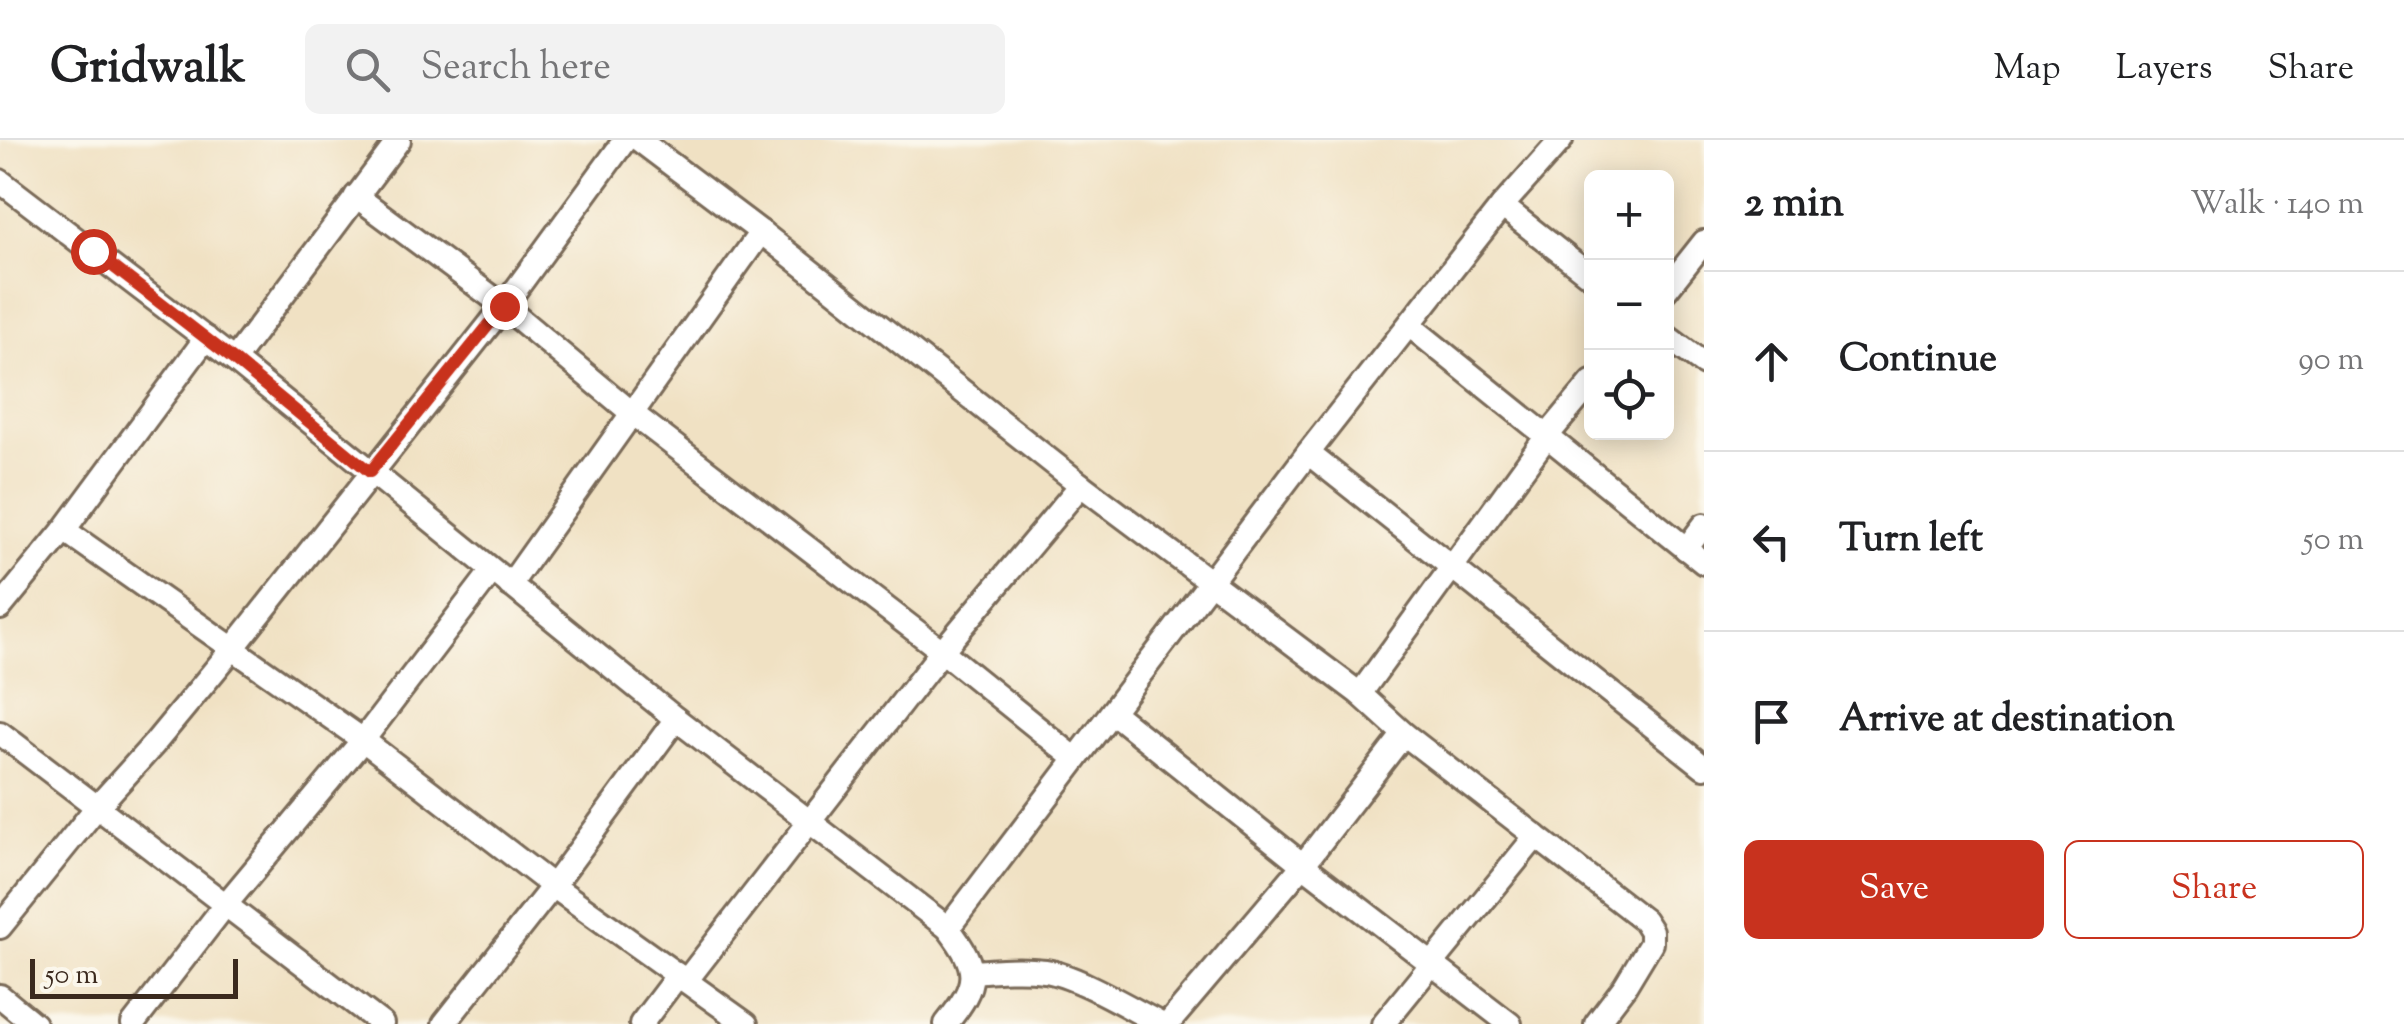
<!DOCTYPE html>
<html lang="en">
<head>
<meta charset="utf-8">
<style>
  body { margin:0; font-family:"Sorts Mill Goudy",serif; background:#f2f2f2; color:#202124 }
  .controls { position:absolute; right:30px; top:30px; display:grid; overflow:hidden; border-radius:15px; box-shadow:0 5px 25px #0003 }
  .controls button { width:90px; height:90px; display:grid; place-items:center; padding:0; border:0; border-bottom:2px solid #e0e0e0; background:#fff; color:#202124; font:50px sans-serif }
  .scale { position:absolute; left:30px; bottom:25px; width:208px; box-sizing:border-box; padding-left:10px; border:5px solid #3b2a1e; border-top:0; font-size:28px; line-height:35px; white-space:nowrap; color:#3b2a1e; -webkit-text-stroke:8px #fbf7ec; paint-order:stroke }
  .stop { position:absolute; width:30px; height:30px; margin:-22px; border:8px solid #c8321e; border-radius:50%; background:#fff }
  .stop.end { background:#c8321e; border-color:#fff; box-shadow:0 2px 10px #0008 }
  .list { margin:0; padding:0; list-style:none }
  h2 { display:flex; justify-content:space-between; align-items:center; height:130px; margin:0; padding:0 40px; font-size:42px }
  h2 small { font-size:32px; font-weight:400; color:#757577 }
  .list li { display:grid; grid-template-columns:65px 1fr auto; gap:30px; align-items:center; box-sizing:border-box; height:180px; padding:0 40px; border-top:2px solid #e0e0e0 }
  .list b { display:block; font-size:38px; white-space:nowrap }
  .list em { font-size:32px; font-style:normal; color:#757577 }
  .actions { display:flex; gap:20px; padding:30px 40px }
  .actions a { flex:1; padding:22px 0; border:2px solid #c8321e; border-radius:15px; text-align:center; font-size:35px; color:#c8321e }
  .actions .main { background:#c8321e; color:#fff }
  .icon { flex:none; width:55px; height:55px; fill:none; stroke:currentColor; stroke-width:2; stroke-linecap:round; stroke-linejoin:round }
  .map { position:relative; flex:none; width:1704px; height:884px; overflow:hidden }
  header { display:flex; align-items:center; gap:60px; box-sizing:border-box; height:140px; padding:0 50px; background:#fff; border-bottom:2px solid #e0e0e0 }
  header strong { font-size:48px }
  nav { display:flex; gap:55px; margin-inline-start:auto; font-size:35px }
  .search { width:700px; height:90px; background:#f2f2f2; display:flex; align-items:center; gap:25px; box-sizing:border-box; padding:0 35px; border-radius:15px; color:#757577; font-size:38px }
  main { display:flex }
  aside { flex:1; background:#fff }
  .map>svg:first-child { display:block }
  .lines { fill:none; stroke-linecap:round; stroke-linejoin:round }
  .street-casing { stroke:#7a6a58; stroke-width:28 }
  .street { stroke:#fff; stroke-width:22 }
  .route { stroke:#c8321e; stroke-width:12 }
</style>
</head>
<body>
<header>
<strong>Gridwalk</strong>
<div class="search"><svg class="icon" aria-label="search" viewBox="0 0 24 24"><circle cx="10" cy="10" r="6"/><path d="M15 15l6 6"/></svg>Search here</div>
<nav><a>Map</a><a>Layers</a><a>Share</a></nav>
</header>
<main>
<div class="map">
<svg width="1704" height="884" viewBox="0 0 1704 884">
  <rect width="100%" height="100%" fill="#fbf7ec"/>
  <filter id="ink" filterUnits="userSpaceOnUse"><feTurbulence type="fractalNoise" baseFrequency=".01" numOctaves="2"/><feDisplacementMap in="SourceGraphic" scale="20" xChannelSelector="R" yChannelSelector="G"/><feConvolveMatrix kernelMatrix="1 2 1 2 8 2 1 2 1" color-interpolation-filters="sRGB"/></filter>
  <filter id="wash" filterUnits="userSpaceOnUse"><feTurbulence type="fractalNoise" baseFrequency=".0048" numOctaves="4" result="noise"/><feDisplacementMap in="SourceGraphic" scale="40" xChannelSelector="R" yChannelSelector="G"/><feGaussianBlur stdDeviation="2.25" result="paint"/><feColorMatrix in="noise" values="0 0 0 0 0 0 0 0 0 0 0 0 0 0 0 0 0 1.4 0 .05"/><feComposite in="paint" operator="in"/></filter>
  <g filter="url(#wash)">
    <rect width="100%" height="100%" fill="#f0e1c3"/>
  </g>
  <g filter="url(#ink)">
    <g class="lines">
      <defs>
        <g id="street">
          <path d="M639 0 761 92 1081 345 1360 554 1404 594 1644 780 1651 791V803L1625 846 1596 884"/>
          <path d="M0 41 234 220 676 579 948 788C980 830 979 843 946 884"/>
          <path d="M356 56 504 166 633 274 942 511 1076 619"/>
          <path d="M1502 66 1592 137"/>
          <path d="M1666 150 1704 102"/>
          <path d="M1409 185 1704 423"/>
          <path d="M1666 196 1704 224"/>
          <path d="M234 220 399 0"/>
          <path d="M1308 313 1704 627"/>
          <path d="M64 390 206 198"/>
          <path d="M1686 409 1704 385"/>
          <path d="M510 445 761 92"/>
          <path d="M0 468 64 390 363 600 553 746 746 884"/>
          <path d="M1360 554 1547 296 1592 242"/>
          <path d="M1112 572 1303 725 1510 884"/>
          <path d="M0 593 382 884"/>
          <path d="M0 787 97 667 154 604 234 507 504 166 625 0"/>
          <path d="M948 788 1308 313 1502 66 1561 0"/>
          <path d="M973 832C997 830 1021 828 1045 831 1076 835 1131 869 1161 884"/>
          <path d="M686 841 942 511 1081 345"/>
          <path d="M0 856 34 884"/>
          <path d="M133 884 226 764 363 600 492 431"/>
          <path d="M444 884 553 746 676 579"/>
          <path d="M641 884 678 835"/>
          <path d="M1168 884 1303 725 1404 594"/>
          <path d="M1383 884 1536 696"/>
        </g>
      </defs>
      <use href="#street" class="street-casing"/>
      <use href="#street" class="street"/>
    </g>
  </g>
  <g class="lines" filter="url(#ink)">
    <path class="route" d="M93 111 234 220 370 332 504 166"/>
  </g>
</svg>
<div class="controls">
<button>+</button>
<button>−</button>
<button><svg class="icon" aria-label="locate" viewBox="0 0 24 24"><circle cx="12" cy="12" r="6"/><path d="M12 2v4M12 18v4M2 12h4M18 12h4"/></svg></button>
</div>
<div class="scale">50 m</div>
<div class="stop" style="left:93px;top:111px"></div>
<div class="stop end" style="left:504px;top:166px"></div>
</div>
<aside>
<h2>2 min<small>Walk · 140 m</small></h2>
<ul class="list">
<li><svg class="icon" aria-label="ahead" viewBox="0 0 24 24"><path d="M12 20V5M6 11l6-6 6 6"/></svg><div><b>Continue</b></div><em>90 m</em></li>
<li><svg class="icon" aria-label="left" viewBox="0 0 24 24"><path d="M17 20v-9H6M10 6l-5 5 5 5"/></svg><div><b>Turn left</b></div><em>50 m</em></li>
<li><svg class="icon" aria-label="arrive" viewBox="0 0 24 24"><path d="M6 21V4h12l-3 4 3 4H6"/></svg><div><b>Arrive at destination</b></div></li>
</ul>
<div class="actions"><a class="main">Save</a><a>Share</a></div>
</aside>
</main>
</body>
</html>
